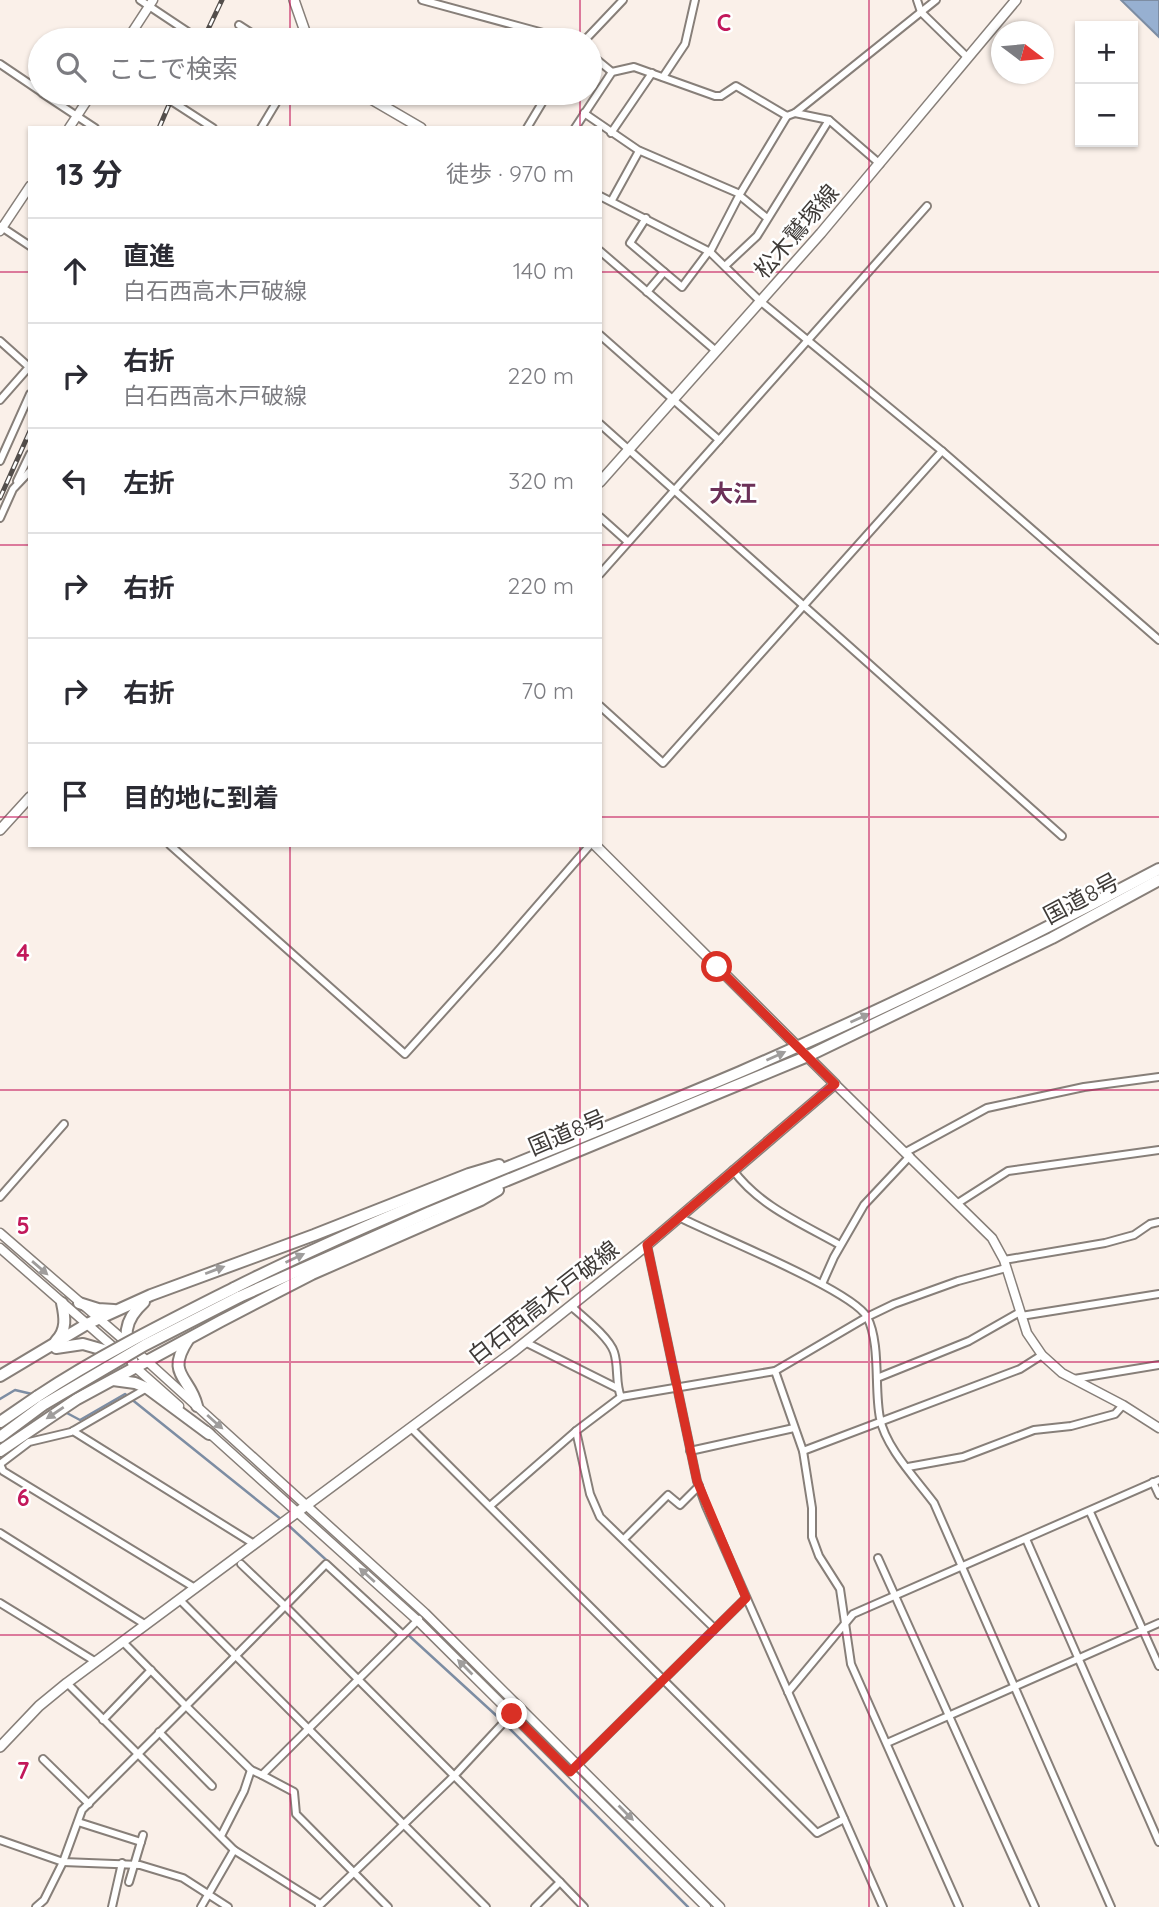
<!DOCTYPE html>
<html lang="ja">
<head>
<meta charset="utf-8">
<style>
  body { margin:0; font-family:Quicksand,"Noto Sans JP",sans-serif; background:#f2f2f3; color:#2b2b33 }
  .controls { position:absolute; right:21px; top:21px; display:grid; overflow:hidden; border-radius:0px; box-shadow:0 2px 5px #0004 }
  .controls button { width:63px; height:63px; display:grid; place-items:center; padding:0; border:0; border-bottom:2px solid #e1e1e2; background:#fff; color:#2b2b33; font:35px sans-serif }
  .compass { position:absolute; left:991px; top:21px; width:63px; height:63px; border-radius:50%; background:#fff; box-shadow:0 2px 5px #0004; rotate:106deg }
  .stop { position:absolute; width:21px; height:21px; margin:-16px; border:5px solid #d93025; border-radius:50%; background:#fff }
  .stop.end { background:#d93025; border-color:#fff; box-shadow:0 2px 7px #0008 }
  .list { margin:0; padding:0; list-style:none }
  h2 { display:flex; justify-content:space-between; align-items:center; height:91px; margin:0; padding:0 28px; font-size:30px }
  h2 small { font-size:23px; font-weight:400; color:#7c7c81 }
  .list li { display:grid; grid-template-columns:46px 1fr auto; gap:21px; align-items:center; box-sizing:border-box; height:105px; padding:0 28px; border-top:2px solid #e1e1e2 }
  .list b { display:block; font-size:26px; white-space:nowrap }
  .list p { margin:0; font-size:23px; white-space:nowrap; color:#7c7c81 }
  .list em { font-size:23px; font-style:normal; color:#7c7c81 }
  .icon { flex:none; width:38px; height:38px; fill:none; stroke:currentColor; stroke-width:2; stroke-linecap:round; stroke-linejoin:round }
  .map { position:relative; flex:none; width:1159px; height:1907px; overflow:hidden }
  .search { position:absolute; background:#fff; box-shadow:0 2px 5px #0004; left:28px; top:28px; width:574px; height:77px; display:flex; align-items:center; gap:18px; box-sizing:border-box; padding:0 24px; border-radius:38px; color:#7c7c81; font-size:26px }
  .panel { position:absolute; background:#fff; box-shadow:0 2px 5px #0004; left:28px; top:126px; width:574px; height:721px; border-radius:0px }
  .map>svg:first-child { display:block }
  .water { fill:#97b0d1; stroke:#7d8da3; stroke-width:2 }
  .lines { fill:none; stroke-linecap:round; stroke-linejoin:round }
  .stream { stroke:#7d8da3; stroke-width:2.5 }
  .minor-casing { stroke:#877f79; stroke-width:10 }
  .tertiary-casing { stroke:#877f79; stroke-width:11 }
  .secondary-casing { stroke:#877f79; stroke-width:12 }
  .trunk-casing { stroke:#877f79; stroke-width:14 }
  .minor { stroke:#fff; stroke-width:6 }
  .tertiary { stroke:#fff; stroke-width:8 }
  .secondary { stroke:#fff; stroke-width:9 }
  .trunk { stroke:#fff; stroke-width:10 }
  .rail-casing { stroke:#534e4b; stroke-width:5 }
  .rail { stroke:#fff; stroke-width:2.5; stroke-dasharray:8; stroke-linecap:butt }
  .trunk-bridge-casing { stroke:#877f79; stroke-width:14; stroke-linecap:butt }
  .trunk-bridge { stroke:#fff; stroke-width:10 }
  .oneway { fill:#9f9d9c }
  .route { stroke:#d93025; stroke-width:9 }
  .grid { fill:none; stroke:#c2185b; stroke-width:2; stroke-opacity:0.55 }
  .labels { text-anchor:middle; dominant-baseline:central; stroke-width:5; stroke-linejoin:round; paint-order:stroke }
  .street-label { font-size:23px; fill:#3f3b38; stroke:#fff }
  .neighbourhood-label { font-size:24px; font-weight:bold; fill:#6c3058; stroke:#fff }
  .grid-label { font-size:23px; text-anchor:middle; font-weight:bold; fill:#c2185b; stroke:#fff; stroke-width:5; stroke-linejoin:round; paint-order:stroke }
</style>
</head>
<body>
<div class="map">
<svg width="1159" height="1907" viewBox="0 0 1159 1907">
  <rect width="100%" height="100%" fill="#faf0e9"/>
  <path class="water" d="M1121 0H1159V37Z"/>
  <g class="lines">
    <g class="stream">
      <path d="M0 1399 15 1390 32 1394"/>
      <path d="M65 1412 80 1420 125 1394 282 1520"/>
      <path d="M287 1524 499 1718 688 1907"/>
    </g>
    <defs>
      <g id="minor">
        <path d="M140 0 200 40"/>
        <path d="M422 0 569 40"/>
        <path d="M917 0 921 12 967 57"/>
        <path d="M239 25 262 40"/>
        <path d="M585 40 623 0"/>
        <path d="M590 54 612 72"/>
        <path d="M0 64 40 91"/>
        <path d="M663 77 685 44 695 0"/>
        <path d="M42 93 95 128"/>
        <path d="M159 93 213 128"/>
        <path d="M584 113 638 150 740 194"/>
        <path d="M795 113 829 120 880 164"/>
        <path d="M261 128 282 93"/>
        <path d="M527 128 548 93"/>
        <path d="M575 128 612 72 634 67 715 96H721L736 86 787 116 795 113 936 0"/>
        <path d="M611 133 652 73"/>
        <path d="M739 195 767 218"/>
        <path d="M600 196 710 252 760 301 942 451 1159 640"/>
        <path d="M612 200 639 151"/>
        <path d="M646 218 630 243 682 287 709 251"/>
        <path d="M0 226 30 246"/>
        <path d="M600 251 716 351"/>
        <path d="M710 252 740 194 787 116"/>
        <path d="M725 266 757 236 829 120"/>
        <path d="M647 292 664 272"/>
        <path d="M600 335 719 440"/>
        <path d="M0 341 29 367 0 400"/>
        <path d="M600 424 1062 836"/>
        <path d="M0 461 30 394"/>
        <path d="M17 481 30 454"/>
        <path d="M600 517 628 542"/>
        <path d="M0 518 13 489 30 471"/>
        <path d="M600 574 927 206"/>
        <path d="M600 706 663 763 942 451"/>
        <path d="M170 845 405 1054 497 952 590 845"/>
        <path d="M906 1152 987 1108 1084 1087 1159 1077"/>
        <path d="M733 1170C759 1206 803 1224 840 1245"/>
        <path d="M0 1197 64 1124"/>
        <path d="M958 1203 1008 1171 1159 1150"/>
        <path d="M679 1217C714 1235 852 1290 867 1317 881 1343 874 1390 880 1418 885 1447 917 1480 934 1503L1111 1907"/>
        <path d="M647 1245 697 1481 706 1506 883 1907"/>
        <path d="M1004 1260 1105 1243 1134 1235 1150 1224 1159 1222"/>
        <path d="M822 1284 834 1257 864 1205 910 1156"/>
        <path d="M571 1306C583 1317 609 1337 614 1352 619 1367 615 1383 621 1397"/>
        <path d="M1021 1316 1159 1294"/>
        <path d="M525 1342 617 1388"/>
        <path d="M775 1371 803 1451 812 1508V1537L819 1556 840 1589 851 1664 959 1907"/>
        <path d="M877 1378 969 1341 1020 1312"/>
        <path d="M1074 1379 1159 1365"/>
        <path d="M411 1428 817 1833 844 1819"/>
        <path d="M73 1431 254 1544"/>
        <path d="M576 1431 590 1494 600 1517 714 1628"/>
        <path d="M690 1451 794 1428"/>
        <path d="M803 1451 1020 1369 1042 1355"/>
        <path d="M0 1464 3 1471 195 1588"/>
        <path d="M0 1464 29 1442 71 1432 147 1388"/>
        <path d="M908 1467 963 1457 1034 1430 1071 1426 1115 1414 1123 1405"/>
        <path d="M1153 1482 1159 1495"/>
        <path d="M490 1506 576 1431 621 1397 775 1371 867 1317 894 1304 958 1281 1006 1268"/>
        <path d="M1090 1512 1159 1666"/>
        <path d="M0 1533 146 1625"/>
        <path d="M624 1539 668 1495 680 1505 699 1486"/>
        <path d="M1026 1539 1159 1842"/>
        <path d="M878 1558 1035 1907"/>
        <path d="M241 1564 285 1606 326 1564 403 1635"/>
        <path d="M180 1600 486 1907"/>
        <path d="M0 1603 96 1662"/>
        <path d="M123 1642 186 1706 285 1606 560 1882 535 1907"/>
        <path d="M67 1683 234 1850 320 1904"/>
        <path d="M788 1692 853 1614 1159 1480"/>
        <path d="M103 1720 151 1670"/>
        <path d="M159 1732 212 1786"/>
        <path d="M887 1743 1159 1623"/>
        <path d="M43 1759 89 1804"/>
        <path d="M576 1766 746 1598"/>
        <path d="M262 1775 294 1792 296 1814 388 1907"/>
        <path d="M78 1822 141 1842"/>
        <path d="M221 1836 244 1791 251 1770 262 1775 419 1619"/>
        <path d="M0 1840 63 1862 140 1865 183 1878 228 1907"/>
        <path d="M129 1882 143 1835"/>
        <path d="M560 1882 584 1907"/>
        <path d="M319 1906 454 1776 519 1706"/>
        <path d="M36 1907 44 1900 63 1862 82 1810 186 1706 251 1770"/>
        <path d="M112 1907 122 1863"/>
        <path d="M201 1907 234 1850"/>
      </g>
      <g id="tertiary">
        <path d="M127 40 153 0"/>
        <path d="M69 128 92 93"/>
        <path d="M0 231 30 186"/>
        <path d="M835 1084 992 1238 1004 1260 1027 1333 1042 1355 1062 1373 1123 1405 1159 1428"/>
        <path d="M0 1233 126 1342 425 1613 720 1907"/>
        <path d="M0 1248 119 1352"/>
        <path d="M134 1366 179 1406"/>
        <path d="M207 1431 417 1620 706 1907"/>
      </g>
      <g id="secondary">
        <path d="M294 0 308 40"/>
        <path d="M361 93 421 128"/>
        <path d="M600 482 821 233 1016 0"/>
        <path d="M0 830 30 797"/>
        <path d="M0 1747 39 1706 67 1683 513 1352 647 1245 835 1084 595 845"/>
      </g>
      <g id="trunk">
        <path d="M234 1288C398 1206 571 1144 740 1072 883 1010 1022 942 1159 869"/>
        <path d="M239 1297 430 1212 808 1056 1052 938 1159 880"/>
        <path d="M79 1303 98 1309 114 1310"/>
        <path d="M188 1340C165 1375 190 1376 197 1406"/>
        <path d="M56 1341C67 1330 65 1317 62 1303"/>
        <path d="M56 1348 83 1344 118 1354"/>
        <path d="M133 1363C124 1336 122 1322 144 1302"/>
        <path d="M0 1376 87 1324 151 1295 314 1235 469 1174 499 1165"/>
        <path d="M113 1380 135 1383 147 1388 209 1434"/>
        <path d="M0 1422 38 1396"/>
        <path d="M0 1437 43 1405"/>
        <path d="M0 1451 77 1399 221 1321 312 1274 481 1200 498 1190"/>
      </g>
    </defs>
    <use href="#minor" class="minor-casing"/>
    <use href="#tertiary" class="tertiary-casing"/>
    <use href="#secondary" class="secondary-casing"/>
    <use href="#trunk" class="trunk-casing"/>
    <use href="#minor" class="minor"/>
    <use href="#tertiary" class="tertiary"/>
    <use href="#secondary" class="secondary"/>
    <use href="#trunk" class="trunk"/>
    <defs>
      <g id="rail">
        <path d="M203 40 222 0"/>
        <path d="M159 128 174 93"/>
        <path d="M0 498 30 431"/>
      </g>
    </defs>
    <use href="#rail" class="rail-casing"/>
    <use href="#rail" class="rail"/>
    <defs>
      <g id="trunk-bridge">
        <path d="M38 1396C100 1355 167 1322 234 1288"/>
        <path d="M43 1405 145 1345 239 1297"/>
      </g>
    </defs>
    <use href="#trunk-bridge" class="trunk-bridge-casing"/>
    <use href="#trunk-bridge" class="trunk-bridge"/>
  </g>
  <defs><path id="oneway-solid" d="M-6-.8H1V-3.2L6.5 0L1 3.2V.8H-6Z" transform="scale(1.75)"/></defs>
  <g class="oneway">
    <use href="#oneway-solid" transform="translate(860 1018) rotate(-24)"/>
    <use href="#oneway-solid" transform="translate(776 1056) rotate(-24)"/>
    <use href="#oneway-solid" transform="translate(295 1258) rotate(-25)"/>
    <use href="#oneway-solid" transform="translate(40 1268) rotate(41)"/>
    <use href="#oneway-solid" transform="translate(215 1270) rotate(-21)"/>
    <use href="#oneway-solid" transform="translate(55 1413) rotate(146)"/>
    <use href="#oneway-solid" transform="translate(215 1422) rotate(42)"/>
    <use href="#oneway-solid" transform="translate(367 1575) rotate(-138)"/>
    <use href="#oneway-solid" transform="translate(465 1667) rotate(-135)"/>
    <use href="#oneway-solid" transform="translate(626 1813) rotate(45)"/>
  </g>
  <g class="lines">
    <path class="route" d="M512 1714 570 1772 746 1598 697 1481 647 1245 835 1084 717 967"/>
  </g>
  <path class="grid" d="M290 0V40M580 0V40M869 0V1907M290 93V128M580 93V128M0 272H30M600 272H1159M0 545H30M600 545H1159M0 817H30M600 817H1159M290 845V1907M580 845V1907M0 1090H1159M0 1362H1159M0 1635H1159"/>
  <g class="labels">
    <g class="street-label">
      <text transform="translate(796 231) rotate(-49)">松木鷲塚線</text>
      <text transform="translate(1081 898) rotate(-28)">国道8号</text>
      <text transform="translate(567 1132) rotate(-23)">国道8号</text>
      <text transform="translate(543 1302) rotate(-38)">白石西高木戸破線</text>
    </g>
    <g class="neighbourhood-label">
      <text x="733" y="493">大江</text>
    </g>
  </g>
  <g class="grid-label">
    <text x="724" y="31">C</text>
    <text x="23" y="961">4</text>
    <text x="23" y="1234">5</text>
    <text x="23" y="1506">6</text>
    <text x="23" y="1779">7</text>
  </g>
</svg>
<div class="controls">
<button>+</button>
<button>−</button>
</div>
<svg class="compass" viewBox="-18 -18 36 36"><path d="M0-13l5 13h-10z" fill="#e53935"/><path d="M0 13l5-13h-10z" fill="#7c7c81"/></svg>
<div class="stop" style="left:717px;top:967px"></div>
<div class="stop end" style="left:512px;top:1714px"></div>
<div class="search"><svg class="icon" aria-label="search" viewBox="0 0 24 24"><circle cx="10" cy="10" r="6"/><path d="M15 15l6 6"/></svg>ここで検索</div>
<section class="panel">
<h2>13 分<small>徒歩 · 970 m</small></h2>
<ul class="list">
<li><svg class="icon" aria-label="ahead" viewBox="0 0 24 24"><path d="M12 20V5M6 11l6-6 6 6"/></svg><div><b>直進</b><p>白石西高木戸破線</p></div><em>140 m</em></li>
<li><svg class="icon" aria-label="right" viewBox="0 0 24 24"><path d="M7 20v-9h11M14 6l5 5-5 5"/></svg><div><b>右折</b><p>白石西高木戸破線</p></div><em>220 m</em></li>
<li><svg class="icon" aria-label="left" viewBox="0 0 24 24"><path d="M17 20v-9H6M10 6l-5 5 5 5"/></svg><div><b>左折</b></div><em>320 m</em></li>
<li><svg class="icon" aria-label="right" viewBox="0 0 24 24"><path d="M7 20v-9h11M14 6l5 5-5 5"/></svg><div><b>右折</b></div><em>220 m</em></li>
<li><svg class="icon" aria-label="right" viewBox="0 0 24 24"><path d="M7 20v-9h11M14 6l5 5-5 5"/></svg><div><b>右折</b></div><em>70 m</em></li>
<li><svg class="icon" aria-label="arrive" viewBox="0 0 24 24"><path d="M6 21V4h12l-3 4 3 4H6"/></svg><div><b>目的地に到着</b></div></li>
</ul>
</section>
</div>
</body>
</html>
